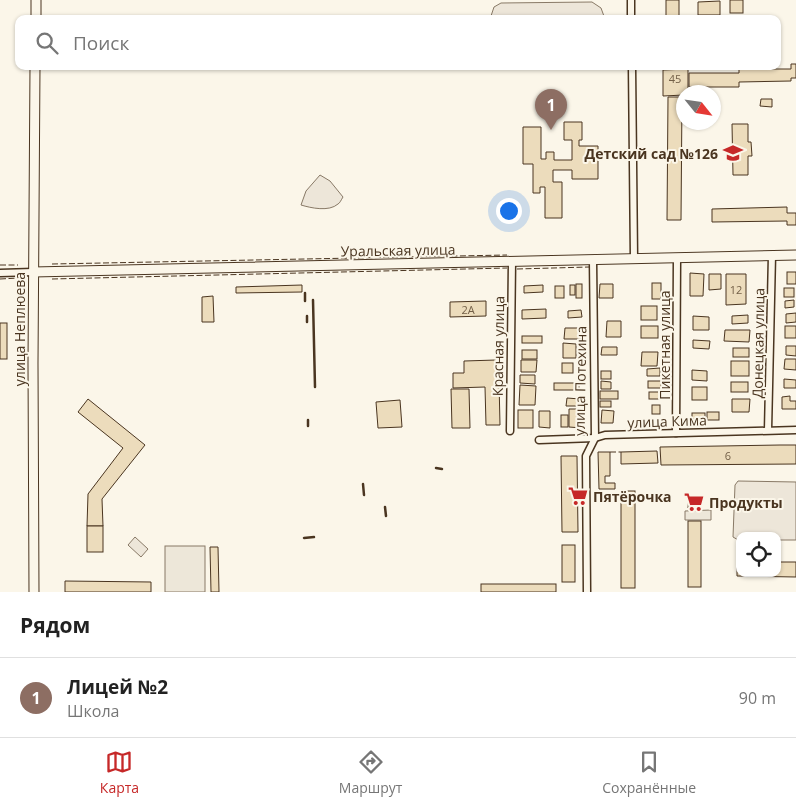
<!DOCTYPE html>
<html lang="ru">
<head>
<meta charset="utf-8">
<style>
  body { margin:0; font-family:"Open Sans",sans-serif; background:#f2f2f2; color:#222 }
  .controls { position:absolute; right:15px; bottom:15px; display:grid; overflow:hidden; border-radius:10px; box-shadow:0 1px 4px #0004 }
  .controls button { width:45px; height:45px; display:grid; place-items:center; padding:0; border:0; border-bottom:1px solid #e0e0e0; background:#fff; color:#222; font:25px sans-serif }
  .compass { position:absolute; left:676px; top:85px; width:45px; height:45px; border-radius:50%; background:#fff; box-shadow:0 1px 4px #0004; rotate:120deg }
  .you { position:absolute; left:508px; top:210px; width:18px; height:18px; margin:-12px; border:4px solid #fff; border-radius:50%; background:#1a73e8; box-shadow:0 0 0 8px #1a73e833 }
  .badge { display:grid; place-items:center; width:32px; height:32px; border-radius:50%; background:#c62828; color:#fff; font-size:16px; font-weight:700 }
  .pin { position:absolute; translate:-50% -41px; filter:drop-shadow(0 1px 2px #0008) }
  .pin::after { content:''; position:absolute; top:26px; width:18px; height:15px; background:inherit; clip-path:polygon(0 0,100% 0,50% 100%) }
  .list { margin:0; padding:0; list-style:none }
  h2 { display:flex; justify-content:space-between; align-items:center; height:65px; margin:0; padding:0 20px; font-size:21px }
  h2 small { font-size:16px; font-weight:400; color:#767676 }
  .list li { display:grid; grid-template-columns:32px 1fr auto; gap:15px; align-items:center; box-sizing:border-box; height:80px; padding:0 20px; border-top:1px solid #e0e0e0 }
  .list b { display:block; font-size:19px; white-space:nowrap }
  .list p { margin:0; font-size:16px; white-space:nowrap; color:#767676 }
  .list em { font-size:16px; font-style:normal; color:#767676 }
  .icon { flex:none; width:28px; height:28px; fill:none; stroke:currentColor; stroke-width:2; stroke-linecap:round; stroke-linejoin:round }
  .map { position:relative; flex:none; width:796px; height:592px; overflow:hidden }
  .search { position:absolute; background:#fff; box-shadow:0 1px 4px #0004; left:15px; right:15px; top:15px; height:55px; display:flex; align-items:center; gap:12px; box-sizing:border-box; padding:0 18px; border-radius:10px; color:#767676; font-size:19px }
  .sheet { height:145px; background:#fff }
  nav { display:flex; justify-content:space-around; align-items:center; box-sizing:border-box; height:70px; border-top:1px solid #e0e0e0; background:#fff; font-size:14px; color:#767676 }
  nav a { display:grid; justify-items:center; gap:2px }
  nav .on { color:#c62828 }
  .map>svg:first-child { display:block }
  .green { fill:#ede6d9; stroke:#887966 }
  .parking { fill:#ede7d9; stroke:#887966 }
  .building { fill:#ecdcbc; stroke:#4a3520 }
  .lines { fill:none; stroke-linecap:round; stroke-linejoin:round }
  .street-casing { stroke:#4a3520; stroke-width:9 }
  .secondary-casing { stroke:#4a3520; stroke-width:11 }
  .street { stroke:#fbf6e9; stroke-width:6 }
  .secondary { stroke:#fbf6e9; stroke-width:9 }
  .fence { stroke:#4a3520; stroke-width:1; stroke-dasharray:6 2.5; stroke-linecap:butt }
  .wall { stroke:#4a3520; stroke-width:2.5 }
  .labels { text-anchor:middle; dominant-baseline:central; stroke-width:4; stroke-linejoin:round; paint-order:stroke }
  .number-label { font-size:11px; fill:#725f47 }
  .poi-label { font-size:14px; font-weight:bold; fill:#4a3520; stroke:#fbf6e9; text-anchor:start }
  .street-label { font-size:14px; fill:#4a3520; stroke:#fbf6e9 }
</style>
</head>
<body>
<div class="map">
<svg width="796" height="592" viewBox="0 0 796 592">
  <rect width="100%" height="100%" fill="#fbf6e9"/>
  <g class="green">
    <path d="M592 2 601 8 605 19H490L494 7 501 3Z"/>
    <path d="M320 175 330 181 343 197C341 200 340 203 338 204 329 212 311 208 301 205L306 191Z"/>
    <path d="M738 481 796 482V540H777V536H740V541L733 537 735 485Z"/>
    <path d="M135 537 148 549 141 557 128 545Z"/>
  </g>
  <g class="parking">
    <path d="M711 510V520H685V511Z"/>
    <rect x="165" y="546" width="40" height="46"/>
  </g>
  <g class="building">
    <rect x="666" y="0" width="13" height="18"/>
    <rect x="730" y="0" width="13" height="13"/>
    <path d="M720 1V15H698V2Z"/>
    <path d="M791 64H796V78H791V81L739 82V87H689V73H739V69H791Z"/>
    <path d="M688 69V92H684V95L663 96V70Z"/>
    <path d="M668 97H682L681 220H667Z"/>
    <path d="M761 99H772V107L760 106Z"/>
    <path d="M564 122H582V140H579V146H598V179H572V170H553V182H562V218H545V187H540V193H533V164H523V127H541V159H546V152H554V160H572V140H564Z"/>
    <path d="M732 124H748V142H751L752 156H748V175H733Z"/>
    <path d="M787 207V213H796V225H787V221L712 222V209Z"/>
    <rect x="787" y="272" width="9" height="12"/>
    <path d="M690 273 704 274 703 296H690Z"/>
    <path d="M709 274H721V289L709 290Z"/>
    <path d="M726 274H746V304L726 305Z"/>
    <rect x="652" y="283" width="9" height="16"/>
    <rect x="576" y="284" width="6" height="14"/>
    <path d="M600 284H613V298H599Z"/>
    <path d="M302 285V292L236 293V287Z"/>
    <path d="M543 285V292L524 293V286Z"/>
    <rect x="570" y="285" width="5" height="10"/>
    <rect x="555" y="286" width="9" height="12"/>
    <rect x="784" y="288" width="10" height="9"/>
    <path d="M213 296 214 322H202V297Z"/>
    <path d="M794 300V307L785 308V301Z"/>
    <path d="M486 301V316L450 317V302Z"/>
    <rect x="641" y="306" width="16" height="14"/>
    <path d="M546 309V318L522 319V310Z"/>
    <path d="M581 310 582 317 568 318V311Z"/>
    <path d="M796 313V322L786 323V314Z"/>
    <path d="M748 315V323L732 324V316Z"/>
    <path d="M693 316 709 317V330H693Z"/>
    <path d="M607 321H621V337H606Z"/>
    <rect x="0" y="323" width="7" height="36"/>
    <rect x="641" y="326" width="17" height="12"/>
    <rect x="785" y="326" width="11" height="12"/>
    <path d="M565 328H581V339H564Z"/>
    <path d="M725 330H750L749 342 724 341Z"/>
    <rect x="522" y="336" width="20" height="7"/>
    <path d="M693 340 710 341 709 349 693 348Z"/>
    <path d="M563 343 576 344V358H563Z"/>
    <path d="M786 346H796V356L786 355Z"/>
    <path d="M602 347H617V355H601Z"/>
    <rect x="733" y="348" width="16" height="9"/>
    <rect x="522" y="350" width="15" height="9"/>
    <path d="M642 352H658L657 366H641Z"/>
    <path d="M785 359H796V370L784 369Z"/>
    <path d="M496 360 497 381H499L500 425H486L485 387 453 388V373H464V361Z"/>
    <path d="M521 360H537L536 372H521Z"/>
    <rect x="731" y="361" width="18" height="15"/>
    <rect x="562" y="363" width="11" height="10"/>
    <path d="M660 368V376H647V369Z"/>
    <path d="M692 370 707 371V381L692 380Z"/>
    <rect x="601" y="371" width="10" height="8"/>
    <path d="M520 375H535V384L520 383Z"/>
    <path d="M784 379 796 380V388H784Z"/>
    <path d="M601 381 611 382V389H601Z"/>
    <rect x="648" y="381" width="13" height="7"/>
    <rect x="731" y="382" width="17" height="10"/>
    <rect x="554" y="383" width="25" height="7"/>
    <path d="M520 385 536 386 535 405H519Z"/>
    <rect x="692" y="387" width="15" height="13"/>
    <path d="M451 389H469L470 428H452Z"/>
    <rect x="600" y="391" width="18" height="8"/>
    <rect x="649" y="392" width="12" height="7"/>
    <path d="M790 396V401H796V409H782V397Z"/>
    <path d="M567 398 580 399V406H566Z"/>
    <path d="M88 399 145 445 102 499 103 526H87L88 494 123 448 78 412Z"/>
    <path d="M732 399H750L749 412H732Z"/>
    <path d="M400 400 402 427 378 428 376 402Z"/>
    <rect x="600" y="401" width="11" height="6"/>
    <rect x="652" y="405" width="8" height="9"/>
    <path d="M569 409H582V428L569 427Z"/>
    <rect x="518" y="410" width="15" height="18"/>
    <path d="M602 410 614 411 613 423H601Z"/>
    <path d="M539 411H550V428L539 427Z"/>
    <rect x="707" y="412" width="12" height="8"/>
    <rect x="692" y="413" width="13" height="6"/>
    <rect x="561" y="415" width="7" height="12"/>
    <path d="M780 445H796V464L661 465 660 447Z"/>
    <path d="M657 451 658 463 621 464V452Z"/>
    <path d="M598 452H610V476H605V483H615V489H599Z"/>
    <path d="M561 456H577L578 532H562Z"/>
    <rect x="621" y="491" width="14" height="97"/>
    <path d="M689 496H700V508H688Z"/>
    <rect x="688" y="521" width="13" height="66"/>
    <rect x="87" y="526" width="16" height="26"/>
    <rect x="562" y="545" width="13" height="37"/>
    <path d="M210 547H218L219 592H211Z"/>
    <path d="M737 552H740V573H777V562H796V577L737 576Z"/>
    <path d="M65 581 151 582V592H65Z"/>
    <rect x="481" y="584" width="75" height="8"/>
  </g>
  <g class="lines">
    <defs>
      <g id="street">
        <path d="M631 0V19"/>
        <path d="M632 66 634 259"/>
        <path d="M0 273 33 272"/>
        <path d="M768 430 772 255"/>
        <path d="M510 431 512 261"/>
        <path d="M676 433 677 258"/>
        <path d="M539 440 595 438 605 435 796 430"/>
        <path d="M587 592 586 456 595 438 593 260"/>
      </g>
      <g id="secondary">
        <path d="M36 19V0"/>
        <path d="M33 272 796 255"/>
        <path d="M34 592 33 364 35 66"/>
      </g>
    </defs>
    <use href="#street" class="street-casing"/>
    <use href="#secondary" class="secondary-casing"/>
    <use href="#street" class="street"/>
    <use href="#secondary" class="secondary"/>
    <g class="fence">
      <path d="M52 264 507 255"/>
      <path d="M0 265H18"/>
      <path d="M517 269 589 267"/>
      <path d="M0 279 19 278"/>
      <path d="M52 279 507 268"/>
      <path d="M610 452H621"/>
    </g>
    <g class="wall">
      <path d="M305 293V301"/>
      <path d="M313 300 315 387"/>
      <path d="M307 316V322"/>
      <path d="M308 426V420"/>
      <path d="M436 468 442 469"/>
      <path d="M363 484 364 495"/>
      <path d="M385 507 386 516"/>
      <path d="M304 538 314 537"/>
    </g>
  </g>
  <defs>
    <symbol id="school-bare" viewBox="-9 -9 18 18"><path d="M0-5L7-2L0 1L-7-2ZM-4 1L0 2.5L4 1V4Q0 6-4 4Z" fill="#c62828" stroke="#fbf6e9" stroke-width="2.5" paint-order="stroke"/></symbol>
    <symbol id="supermarket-bare" viewBox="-9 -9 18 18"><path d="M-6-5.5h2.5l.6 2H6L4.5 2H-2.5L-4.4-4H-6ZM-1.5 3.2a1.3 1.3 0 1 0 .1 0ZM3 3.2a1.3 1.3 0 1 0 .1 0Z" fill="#c62828" stroke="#fbf6e9" stroke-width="2.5" paint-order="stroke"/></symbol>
  </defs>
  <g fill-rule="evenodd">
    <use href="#school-bare" x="719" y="139" width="28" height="28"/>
    <use href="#supermarket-bare" x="564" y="482" width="28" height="28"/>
    <use href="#supermarket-bare" x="680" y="488" width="28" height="28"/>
  </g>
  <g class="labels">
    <g class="number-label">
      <text x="675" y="78">45</text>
      <text x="736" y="289">12</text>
      <text x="468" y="309">2А</text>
      <text x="728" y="455">6</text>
    </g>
    <g class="poi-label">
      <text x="718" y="153" text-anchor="end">Детский сад №126</text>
      <text x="593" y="496">Пятёрочка</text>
      <text x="709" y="502">Продукты</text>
    </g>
    <g class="street-label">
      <text transform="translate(398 250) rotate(-1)">Уральская улица</text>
      <text transform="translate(19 329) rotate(-90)">улица Неплюева</text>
      <text transform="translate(758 343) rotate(-89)">Донецкая улица</text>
      <text transform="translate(664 345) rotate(-90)">Пикетная улица</text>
      <text transform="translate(498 346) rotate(-89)">Красная улица</text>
      <text transform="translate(580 381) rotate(-89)">улица Потехина</text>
      <text transform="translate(667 421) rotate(-2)">улица Кима</text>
    </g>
  </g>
</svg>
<div class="controls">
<button><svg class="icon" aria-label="locate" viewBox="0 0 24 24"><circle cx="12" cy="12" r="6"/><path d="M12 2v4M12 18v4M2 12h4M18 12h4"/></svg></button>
</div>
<svg class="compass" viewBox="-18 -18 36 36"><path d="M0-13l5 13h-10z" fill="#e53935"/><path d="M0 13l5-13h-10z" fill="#767676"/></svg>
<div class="you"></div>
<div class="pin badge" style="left:551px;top:130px;background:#8d6e63">1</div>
<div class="search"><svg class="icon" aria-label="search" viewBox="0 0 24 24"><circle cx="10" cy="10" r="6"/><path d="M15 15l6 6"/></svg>Поиск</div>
</div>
<section class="sheet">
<h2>Рядом<small></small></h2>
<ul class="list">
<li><span class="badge" style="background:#8d6e63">1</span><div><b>Лицей №2</b><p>Школа</p></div><em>90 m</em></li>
</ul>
</section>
<nav>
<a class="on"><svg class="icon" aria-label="map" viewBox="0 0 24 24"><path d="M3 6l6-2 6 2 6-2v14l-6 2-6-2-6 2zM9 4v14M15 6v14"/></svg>Карта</a>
<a><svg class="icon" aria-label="directions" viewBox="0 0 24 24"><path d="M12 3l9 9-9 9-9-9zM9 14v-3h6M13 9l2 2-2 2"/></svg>Маршрут</a>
<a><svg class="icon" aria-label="saved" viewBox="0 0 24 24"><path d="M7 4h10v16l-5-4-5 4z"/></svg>Сохранённые</a>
</nav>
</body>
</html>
